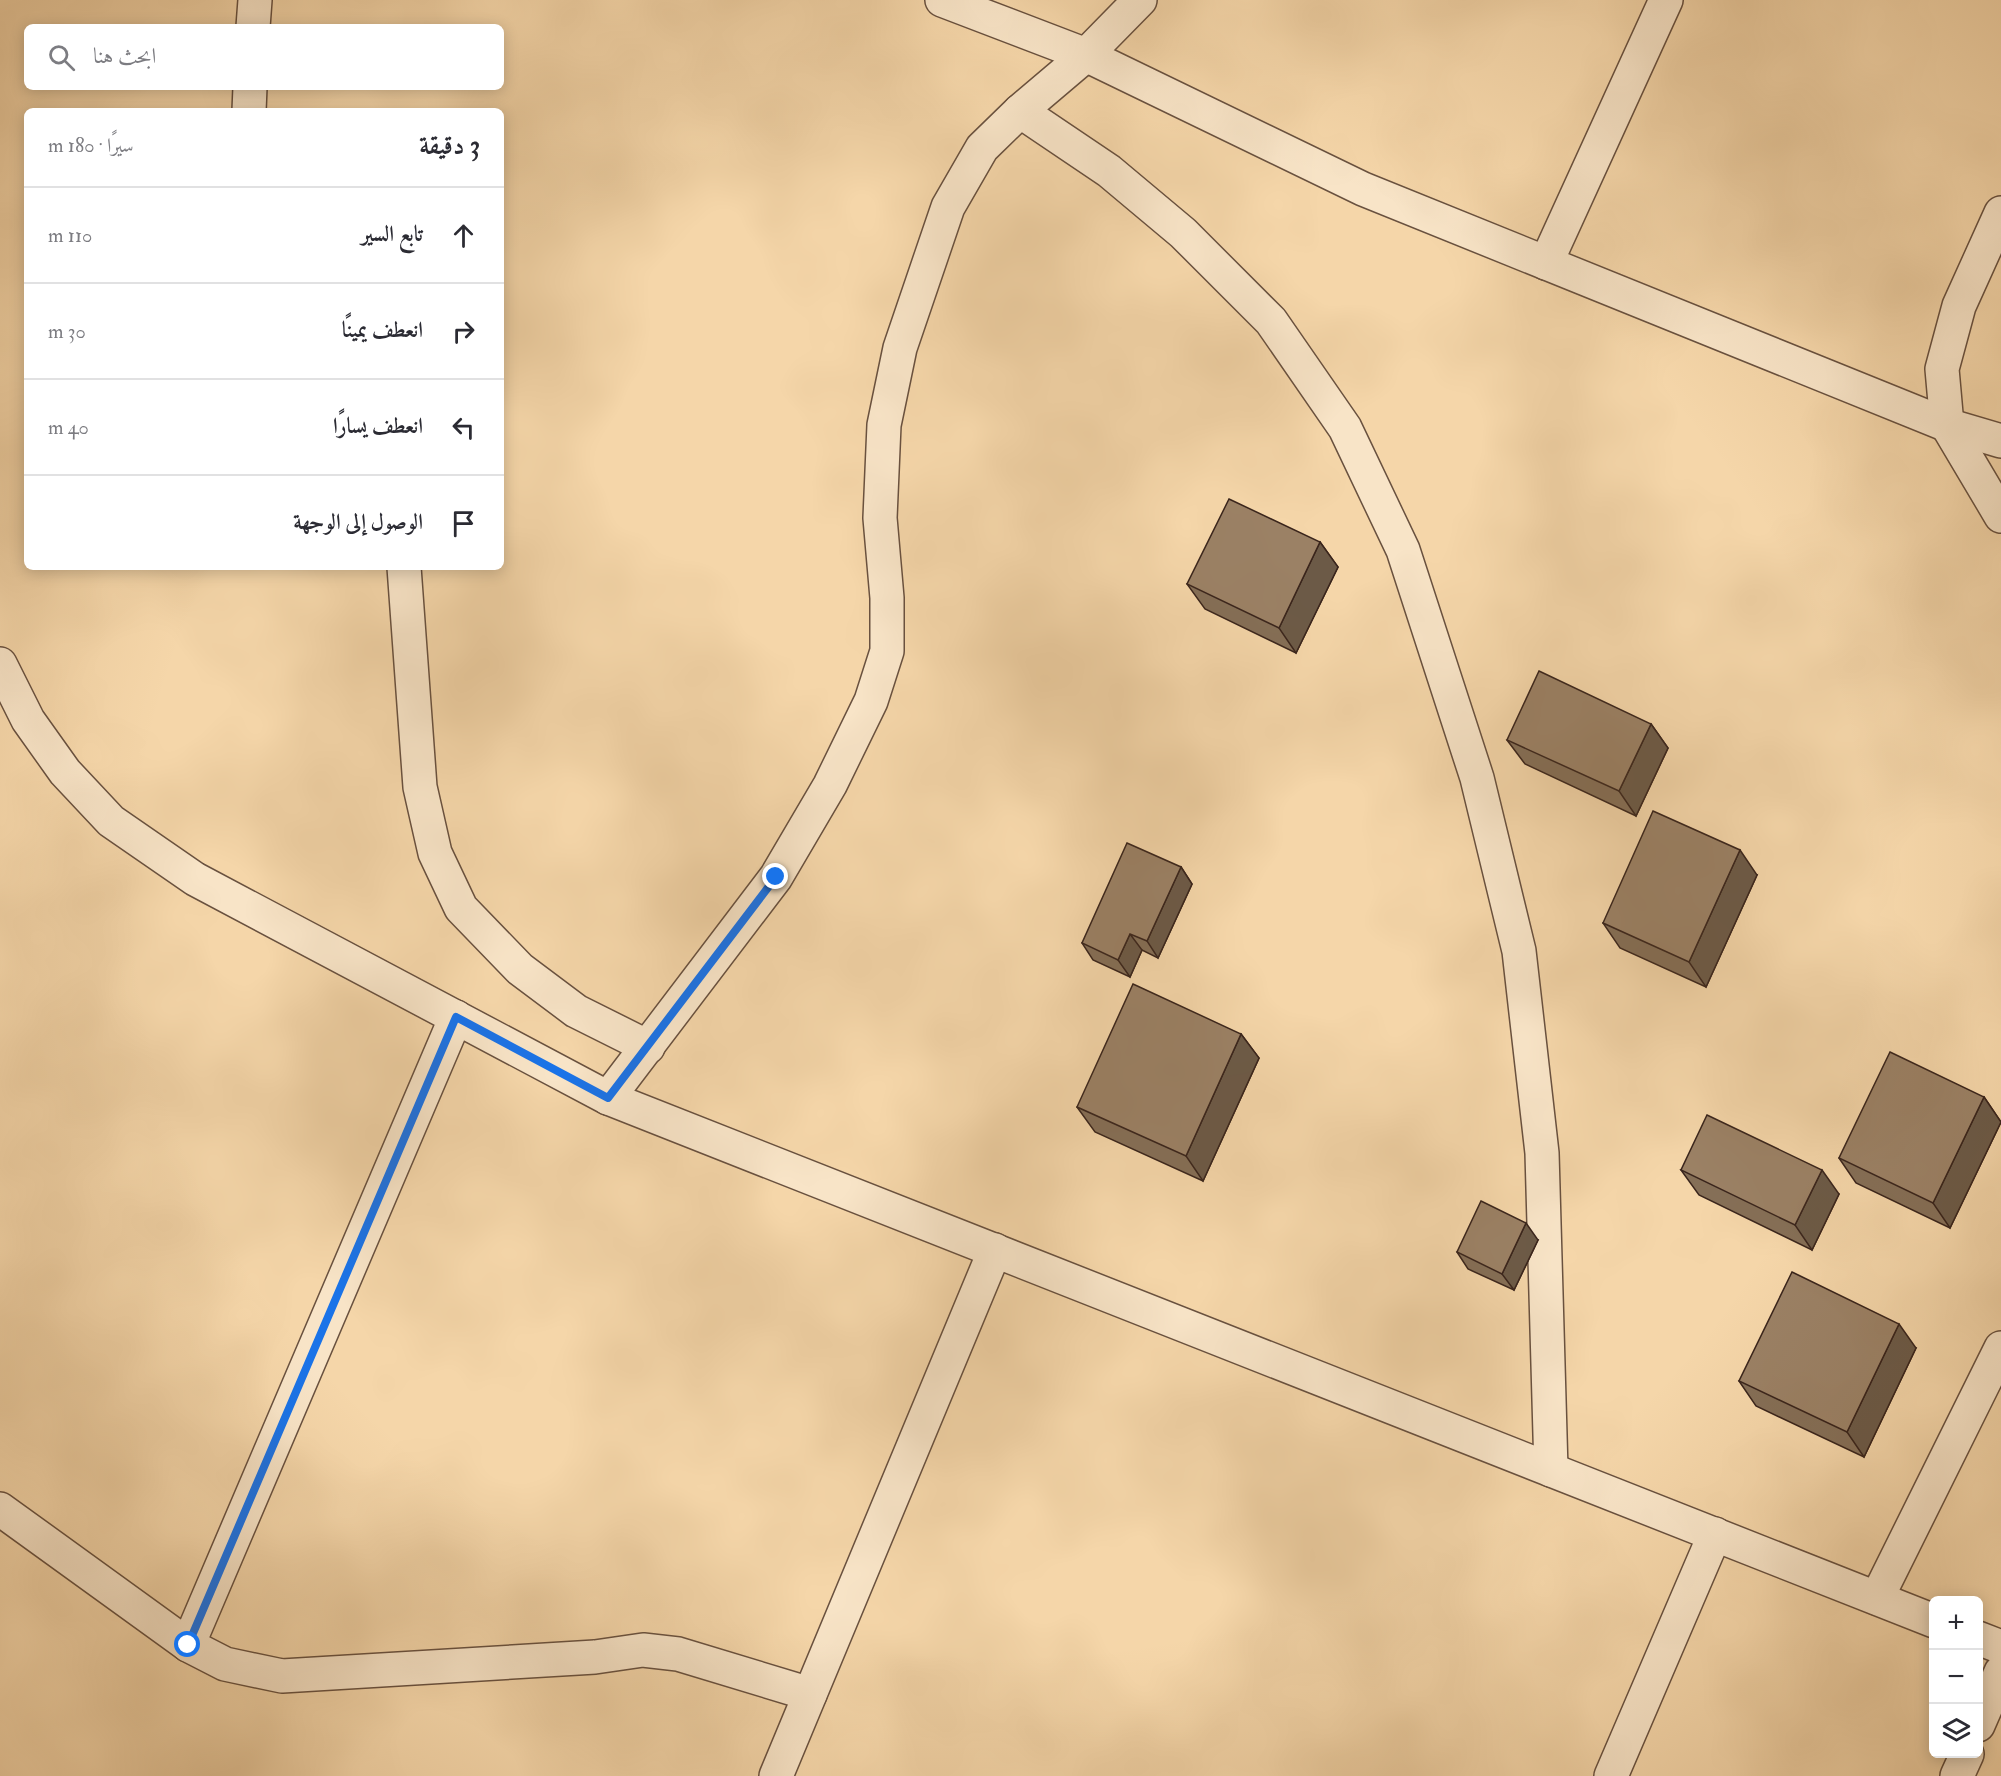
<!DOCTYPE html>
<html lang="ar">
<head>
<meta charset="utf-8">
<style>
  body { margin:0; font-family:"IM FELL Double Pica",Amiri,serif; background:#f2f2f3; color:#2b2b33; direction:rtl }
  .controls { position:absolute; right:18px; bottom:18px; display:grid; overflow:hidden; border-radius:9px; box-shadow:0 3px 15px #0003 }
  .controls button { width:54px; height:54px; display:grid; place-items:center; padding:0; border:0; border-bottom:2px solid #e1e1e2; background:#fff; color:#2b2b33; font:30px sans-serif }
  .stop { position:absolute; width:18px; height:18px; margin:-14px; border:4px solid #1a73e8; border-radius:50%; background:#fff }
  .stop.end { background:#1a73e8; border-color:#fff; box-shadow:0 2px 6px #0008 }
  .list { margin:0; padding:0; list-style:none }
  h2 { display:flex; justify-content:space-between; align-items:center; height:78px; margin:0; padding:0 24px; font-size:26px }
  h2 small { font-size:20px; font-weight:400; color:#7c7c81 }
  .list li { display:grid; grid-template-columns:39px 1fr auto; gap:18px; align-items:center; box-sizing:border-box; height:96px; padding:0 24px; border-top:2px solid #e1e1e2 }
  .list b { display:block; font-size:22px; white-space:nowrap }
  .list em { font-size:20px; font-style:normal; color:#7c7c81 }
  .icon { flex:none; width:33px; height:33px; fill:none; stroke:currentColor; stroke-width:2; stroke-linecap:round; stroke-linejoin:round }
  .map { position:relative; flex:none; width:2001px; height:1776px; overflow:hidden; direction:ltr }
  .search { position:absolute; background:#fff; box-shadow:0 3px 15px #0003; left:24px; top:24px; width:480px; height:66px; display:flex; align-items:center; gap:15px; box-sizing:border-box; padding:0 21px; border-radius:9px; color:#7c7c81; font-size:22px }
  .panel { position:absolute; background:#fff; box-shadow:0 3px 15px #0003; left:24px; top:108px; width:480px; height:462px; border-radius:9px; direction:rtl }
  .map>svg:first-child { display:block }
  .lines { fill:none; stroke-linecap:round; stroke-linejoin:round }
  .minor-casing { stroke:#69513f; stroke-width:36 }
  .minor { stroke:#f8e4c7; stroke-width:33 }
  .wall { fill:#856f57; stroke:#3a251c; stroke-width:1.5 }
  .shaded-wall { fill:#6c5a47; stroke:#3a251c; stroke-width:1.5 }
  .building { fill:#9b8165; stroke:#3a251c; stroke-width:1.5 }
  .route { stroke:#1a73e8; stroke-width:8 }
</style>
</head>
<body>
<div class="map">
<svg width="2001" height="1776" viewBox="0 0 2001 1776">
  <rect width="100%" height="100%" fill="#f5d6a9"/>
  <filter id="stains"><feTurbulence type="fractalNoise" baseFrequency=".00333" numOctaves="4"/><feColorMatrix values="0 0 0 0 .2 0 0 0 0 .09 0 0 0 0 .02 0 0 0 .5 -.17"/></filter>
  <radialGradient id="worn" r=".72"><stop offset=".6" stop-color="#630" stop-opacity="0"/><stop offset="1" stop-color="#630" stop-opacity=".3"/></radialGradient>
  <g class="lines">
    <defs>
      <g id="minor">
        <path d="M942 0 1086 55 1363 189 1947 425 2001 441"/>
        <path d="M253 27 255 0"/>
        <path d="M249 111 250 87"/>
        <path d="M1020 111 1109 171 1183 233 1271 321 1345 428 1403 550 1477 778 1519 951 1542 1153 1551 1470"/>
        <path d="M2001 213 1959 306 1942 369 1947 425 2001 516"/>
        <path d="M1546 263 1666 0"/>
        <path d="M404 567 420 787 435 853 461 908 520 969 576 1011 648 1047"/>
        <path d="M0 664 28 720 65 772 111 821 195 879 608 1098 1934 1621"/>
        <path d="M608 1098 776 877 830 785 871 701 887 651V598L880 518 884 425 900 348 948 207 982 148 1020 111 1086 55 1140 0"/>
        <path d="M0 1509 188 1645 225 1664 282 1676 595 1657 643 1650 678 1654 810 1694"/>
        <path d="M1877 1598 2001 1348"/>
        <path d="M1978 1638 2001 1647"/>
        <path d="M188 1645 456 1017"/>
        <path d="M1978 1725 2001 1672"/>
        <path d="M776 1776 995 1250"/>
        <path d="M1611 1776 1715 1534"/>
        <path d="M1957 1776 1967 1754"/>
      </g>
    </defs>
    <use href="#minor" class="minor-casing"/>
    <use href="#minor" class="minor"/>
  </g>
  <g class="wall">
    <path d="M1320 542 1338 567 1296 653 1205 609 1187 584Z"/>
    <path d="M1651 724 1668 748 1636 816 1525 764 1507 740Z"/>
    <path d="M1181 867 1192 884 1158 958 1142 950 1130 977 1093 960 1082 943Z"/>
    <path d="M1757 875 1706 987 1620 948 1603 923Z"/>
    <path d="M1241 1034 1259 1058 1203 1181 1095 1132 1077 1107Z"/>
    <path d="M1984 1097 2001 1122 1950 1228 1856 1183 1839 1158Z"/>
    <path d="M1681 1170 1839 1194 1812 1250 1699 1195Z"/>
    <path d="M1538 1240 1514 1290 1468 1269 1457 1252Z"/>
    <path d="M1916 1348 1864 1457 1756 1406 1739 1381Z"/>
  </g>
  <g class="shaded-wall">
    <path d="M1320 542 1338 567 1296 653 1279 628Z"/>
    <path d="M1651 724 1668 748 1636 816 1619 791Z"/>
    <path d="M1740 850 1757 875 1706 987 1689 962Z"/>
    <path d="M1181 867 1192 884 1158 958 1147 941Z"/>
    <path d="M1130 934 1142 950 1130 977 1118 960Z"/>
    <path d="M1241 1034 1259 1058 1203 1181 1186 1156Z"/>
    <path d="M1984 1097 2001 1122 1950 1228 1933 1203Z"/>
    <path d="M1822 1170 1839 1194 1812 1250 1795 1225Z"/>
    <path d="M1526 1223 1538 1240 1514 1290 1502 1274Z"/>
    <path d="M1899 1324 1916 1348 1864 1457 1847 1432Z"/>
  </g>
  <g class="building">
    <path d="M1229 499 1320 542 1279 628 1187 584Z"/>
    <path d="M1539 671 1651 724 1619 791 1507 740Z"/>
    <path d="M1653 811 1740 850 1689 962 1603 923Z"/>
    <path d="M1127 843 1181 867 1147 941 1130 934 1118 960 1082 943Z"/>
    <path d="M1133 984 1241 1034 1186 1156 1077 1107Z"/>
    <path d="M1890 1052 1984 1097 1933 1203 1839 1158Z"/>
    <path d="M1707 1115 1822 1170 1795 1225 1681 1170Z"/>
    <path d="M1481 1201 1526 1223 1502 1274 1457 1252Z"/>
    <path d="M1792 1272 1899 1324 1847 1432 1739 1381Z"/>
  </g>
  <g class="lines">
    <path class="route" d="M188 1645 456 1017 608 1098 776 877"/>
  </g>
  <rect width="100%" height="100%" filter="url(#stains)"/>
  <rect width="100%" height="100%" fill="url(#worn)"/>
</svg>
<div class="controls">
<button>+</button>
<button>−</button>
<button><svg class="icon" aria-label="layers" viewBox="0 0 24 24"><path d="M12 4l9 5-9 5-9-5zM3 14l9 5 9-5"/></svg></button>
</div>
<div class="stop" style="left:188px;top:1645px"></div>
<div class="stop end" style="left:776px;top:877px"></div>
<div class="search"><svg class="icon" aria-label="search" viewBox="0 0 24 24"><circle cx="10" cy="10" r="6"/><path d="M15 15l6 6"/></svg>ابحث هنا</div>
<section class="panel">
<h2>3 دقيقة<small>سيرًا · 180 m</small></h2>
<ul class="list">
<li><svg class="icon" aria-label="ahead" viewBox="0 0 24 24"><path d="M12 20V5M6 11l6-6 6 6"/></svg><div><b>تابع السير</b></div><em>110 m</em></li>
<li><svg class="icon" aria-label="right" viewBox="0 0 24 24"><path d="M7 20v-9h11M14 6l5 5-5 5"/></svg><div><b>انعطف يمينًا</b></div><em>30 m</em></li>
<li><svg class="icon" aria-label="left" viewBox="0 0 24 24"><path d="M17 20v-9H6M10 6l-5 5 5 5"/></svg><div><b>انعطف يسارًا</b></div><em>40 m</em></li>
<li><svg class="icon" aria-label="arrive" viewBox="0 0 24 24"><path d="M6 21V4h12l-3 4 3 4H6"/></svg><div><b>الوصول إلى الوجهة</b></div></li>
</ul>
</section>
</div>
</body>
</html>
